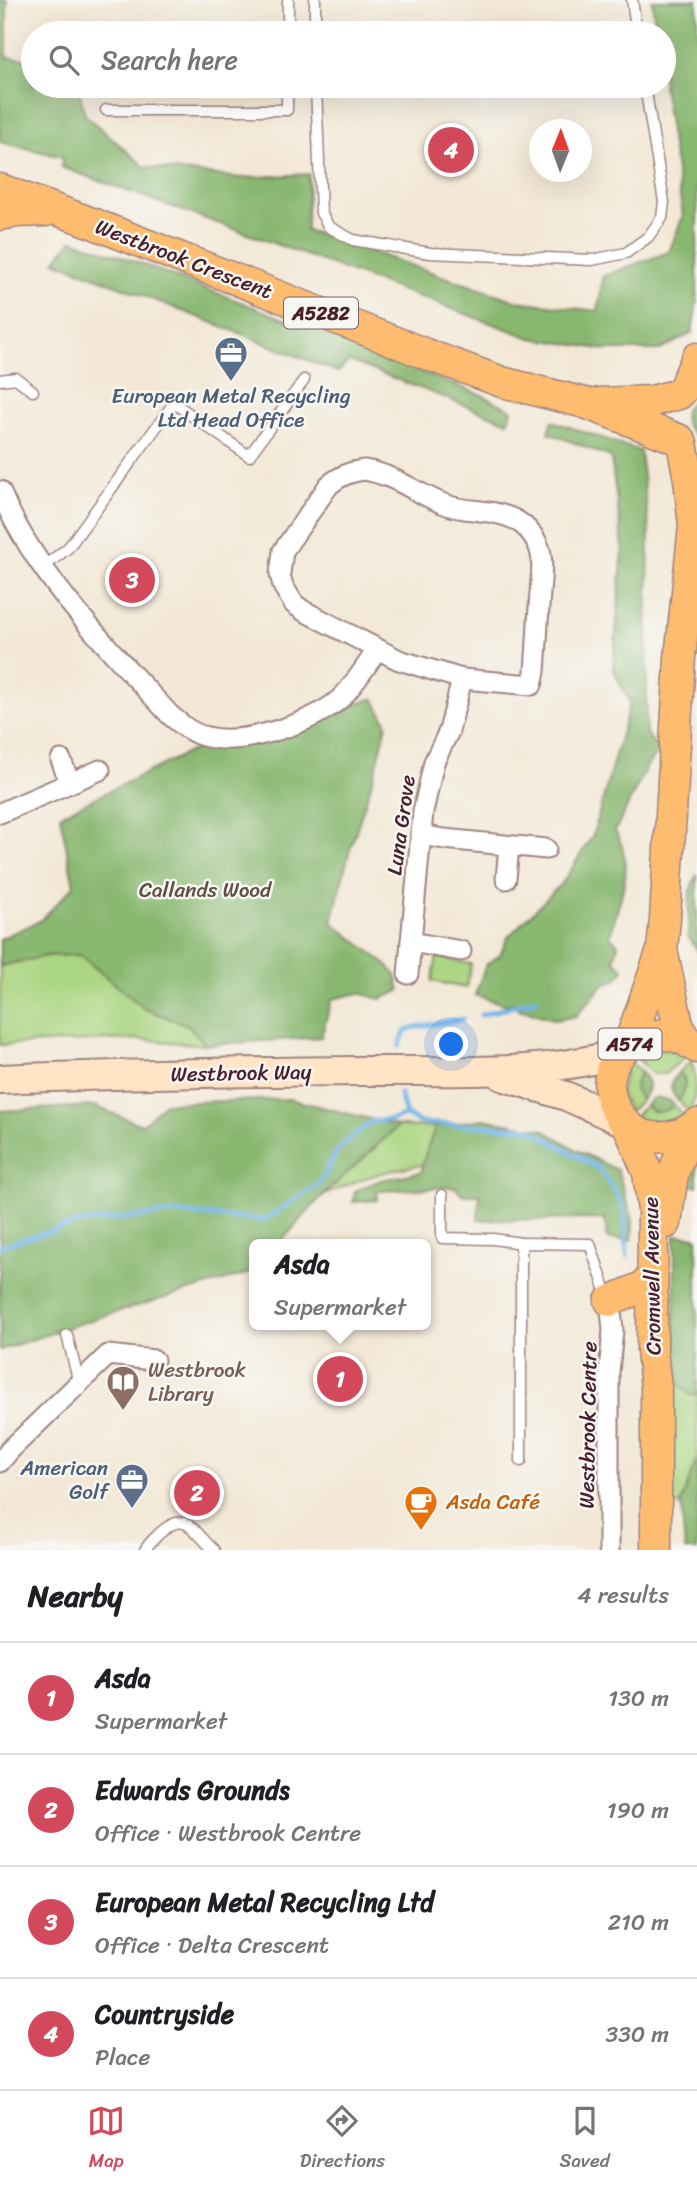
<!DOCTYPE html>
<html lang="en">
<head>
<meta charset="utf-8">
<style>
  body { margin:0; font-family:Sriracha,sans-serif; background:#f2f2f2; color:#202124 }
  .compass { position:absolute; left:529px; top:119px; width:63px; height:63px; border-radius:50%; background:#fff; box-shadow:0 7px 28px #0002; rotate:1deg }
  .you { position:absolute; left:452px; top:1045px; width:24px; height:24px; margin:-18px; border:5px solid #fff; border-radius:50%; background:#1a73e8; box-shadow:0 0 0 10px #1a73e833 }
  .badge { display:grid; place-items:center; width:46px; height:46px; border-radius:50%; background:#d1495b; color:#fff; font-size:23px; font-weight:700 }
  .pin { position:absolute; translate:-50% -50%; border:4px solid #fff; box-shadow:0 2px 7px #0006 }
  .popup { position:absolute; left:249px; top:1239px; width:182px; height:91px; box-sizing:border-box; display:grid; place-content:center; border-radius:10px; background:#fff; filter:drop-shadow(0 2px 5px #0005); font-size:23px; white-space:nowrap; color:#757577 }
  .popup b { font-size:26px; color:#202124 }
  .popup::after { content:''; position:absolute; left:50%; top:100%; margin-left:-14px; border:14px solid transparent; border-top-color:#fff }
  .list { margin:0; padding:0; list-style:none }
  h2 { display:flex; justify-content:space-between; align-items:center; height:91px; margin:0; padding:0 28px; font-size:30px }
  h2 small { font-size:23px; font-weight:400; color:#757577 }
  .list li { display:grid; grid-template-columns:46px 1fr auto; gap:21px; align-items:center; box-sizing:border-box; height:112px; padding:0 28px; border-top:2px solid #e0e0e0 }
  .list b { display:block; font-size:26px; white-space:nowrap }
  .list p { margin:0; font-size:23px; white-space:nowrap; color:#757577 }
  .list em { font-size:23px; font-style:normal; color:#757577 }
  .icon { flex:none; width:38px; height:38px; fill:none; stroke:currentColor; stroke-width:2; stroke-linecap:round; stroke-linejoin:round }
  .map { position:relative; flex:none; width:697px; height:1550px; overflow:hidden }
  .search { position:absolute; background:#fff; box-shadow:0 7px 28px #0002; left:21px; right:21px; top:21px; height:77px; display:flex; align-items:center; gap:18px; box-sizing:border-box; padding:0 24px; border-radius:38px; color:#757577; font-size:26px }
  .sheet { height:539px; background:#fff }
  nav { display:flex; justify-content:space-around; align-items:center; box-sizing:border-box; height:98px; border-top:2px solid #e0e0e0; background:#fff; font-size:19px; color:#757577 }
  nav a { display:grid; justify-items:center; gap:4px }
  nav .on { color:#d1495b }
  .map>svg:first-child { display:block }
  .green { fill:#abd682; stroke:#7a7a56; stroke-width:2 }
  .forest { fill:#88b770; stroke:#696b4e; stroke-width:2 }
  .lines { fill:none; stroke-linecap:round; stroke-linejoin:round }
  .stream { stroke:#72b5e7; stroke-width:5 }
  .lane-casing { stroke:#9e8480; stroke-width:13 }
  .street-casing { stroke:#9e8480; stroke-width:23 }
  .secondary-casing { stroke:#9e8480; stroke-width:32 }
  .primary-casing { stroke:#9e8480; stroke-width:33 }
  .lane { stroke:#fff; stroke-width:10 }
  .street { stroke:#fff; stroke-width:19 }
  .secondary { stroke:#ffe4c6; stroke-width:28 }
  .primary { stroke:#febc70; stroke-width:30 }
  .labels { text-anchor:middle; dominant-baseline:central; stroke-width:5; stroke-linejoin:round; paint-order:stroke }
  .shield { fill:#f6f6f2; stroke:#7e6067; stroke-width:2 }
  .shield-label { font-size:19px; font-weight:bold; fill:#4a1f2b }
  .street-label { font-size:21px; fill:#4a1f2b; stroke:#f6f6f2 }
  .service-label { font-size:21px; fill:#4e5e75; stroke:#f6f6f2 }
  .park-label { font-size:21px; fill:#624d41; stroke:#f6f6f2 }
  .education-label { font-size:21px; fill:#785e54; stroke:#f6f6f2; text-anchor:start }
  .food-label { font-size:21px; fill:#c56008; stroke:#f6f6f2; text-anchor:start }
</style>
</head>
<body>
<div class="map">
<svg width="697" height="1550" viewBox="0 0 697 1550">
  <rect width="100%" height="100%" fill="#f6f6f2"/>
  <filter id="ink" filterUnits="userSpaceOnUse"><feTurbulence type="fractalNoise" baseFrequency=".0143" numOctaves="2"/><feDisplacementMap in="SourceGraphic" scale="14" xChannelSelector="R" yChannelSelector="G"/><feConvolveMatrix kernelMatrix="1 2 1 2 8 2 1 2 1" color-interpolation-filters="sRGB"/></filter>
  <filter id="wash" filterUnits="userSpaceOnUse"><feTurbulence type="fractalNoise" baseFrequency=".00686" numOctaves="4" result="noise"/><feDisplacementMap in="SourceGraphic" scale="28" xChannelSelector="R" yChannelSelector="G"/><feGaussianBlur stdDeviation="1.57" result="paint"/><feColorMatrix in="noise" values="0 0 0 0 0 0 0 0 0 0 0 0 0 0 0 0 0 1.4 0 .05"/><feComposite in="paint" operator="in"/></filter>
  <g filter="url(#wash)">
    <rect width="100%" height="100%" fill="#f3e8d5"/>
    <g class="green">
      <path d="M80 955 145 1009 188 1025 206 1045 135 1039 0 1045V966L46 956Z"/>
      <path d="M437 957 471 964 466 988 432 981Z"/>
      <path d="M654 1046 686 1056 665 1074H653L634 1055Z"/>
      <path d="M629 1060C654 1086 655 1086 629 1112L620 1092Z"/>
      <path d="M691 1061C697 1075 697 1098 689 1112 665 1087 665 1086 691 1061Z"/>
      <path d="M659 1098 670 1101 685 1117 659 1126 634 1117 649 1102Z"/>
      <path d="M398 1126 435 1127 422 1165C386 1169 353 1181 321 1197Z"/>
      <path d="M674 1380 691 1395H697V1458L681 1504 670 1508 667 1390Z"/>
    </g>
    <g class="forest">
      <path d="M0 0H7V57L33 60V86H78L85 115 145 167 241 178 309 174 306 230 516 301 598 311 603 276 669 252 683 216 663 86 664 33H656L652 0H697V300L692 333 660 350H608L531 338 262 239 61 167 63 157 0 142Z"/>
      <path d="M72 240 126 258 484 396 512 410 508 422 349 361 338 372 55 261Z"/>
      <path d="M697 397V436C680 426 680 407 697 397Z"/>
      <path d="M552 421 640 451 649 530 646 733 659 750 647 766 615 831C637 869 619 897 610 936L618 944 614 960 624 969 617 979 605 983 576 1016 557 1020 519 1009 514 1003 506 1005 475 995 486 965 500 955 508 937 563 882 593 835 630 702 613 669 623 548 611 457 549 433Z"/>
      <path d="M374 698 387 724 376 769 348 856 332 922 383 962 396 975 400 991 381 999 359 993 332 999 321 1037 206 1045 188 1025 145 1009 80 955 46 956 0 966V939L40 921 74 886 60 815 230 732 302 724Z"/>
      <path d="M697 874V950L688 937 690 890Z"/>
      <path d="M641 1072C650 1082 650 1090 641 1100 632 1091 634 1082 641 1072Z"/>
      <path d="M679 1072 683 1076C687 1084 685 1094 678 1101 669 1090 670 1083 679 1072Z"/>
      <path d="M659 1098 668 1100 674 1105C666 1112 659 1114 650 1110L646 1105 652 1099Z"/>
      <path d="M289 1099 398 1126 321 1197 279 1244H254V1272L106 1315 0 1350V1111L94 1106 142 1125 165 1103Z"/>
      <path d="M482 1119 542 1129 582 1153 617 1170 633 1220 632 1240 607 1239 605 1219 478 1220 480 1195H463L455 1187 378 1191 377 1200 353 1202 355 1191 381 1180 422 1172V1165L435 1127Z"/>
      <path d="M697 1149V1186L685 1184Z"/>
      <path d="M675 1235 697 1237V1395H691L674 1380Z"/>
      <path d="M697 1458V1550H685L681 1504Z"/>
    </g>
    <g class="lines">
      <g class="stream">
        <path d="M481 1015 537 999"/>
        <path d="M399 1046 405 1032 411 1028 463 1019"/>
        <path d="M400 1094 406 1115"/>
        <path d="M0 1246 78 1223 174 1213 264 1220 320 1183 337 1151 354 1135 373 1121 391 1120 406 1115 421 1123 528 1128 598 1168 615 1191 625 1212 627 1256"/>
      </g>
    </g>
  </g>
  <g filter="url(#ink)">
    <g class="lines">
      <defs>
        <g id="lane">
          <path d="M315 0V33"/>
          <path d="M632 0 637 33"/>
          <path d="M288 33V0"/>
          <path d="M316 86 321 213 329 227 353 240 430 253 592 260 626 253 648 237 662 218 664 202 645 86"/>
          <path d="M106 110H287V86"/>
          <path d="M0 380 16 378 33 391"/>
          <path d="M43 567 68 548 174 403 249 456 304 380"/>
          <path d="M442 1195V1238L493 1239 521 1243"/>
          <path d="M67 1335 79 1383"/>
          <path d="M521 1461V1243L590 1244 608 1297"/>
          <path d="M145 1550C149 1543 154 1539 160 1533 186 1509 193 1531 214 1550"/>
        </g>
        <g id="street">
          <path d="M364 470C394 474 418 495 447 505 466 512 487 509 506 516 523 521 537 536 541 554 543 566 541 579 540 592 538 619 537 645 535 672L532 685 462 679 399 660 304 611 294 604 283 586 280 574 283 551 329 485C340 476 349 472 364 470Z"/>
          <path d="M0 491C37 578 107 646 170 715 182 725 192 734 207 737 244 746 313 723 341 698 355 684 366 666 377 650"/>
          <path d="M61 760 70 783"/>
          <path d="M0 813 100 770"/>
          <path d="M421 835 444 839 546 849"/>
          <path d="M506 879 509 846"/>
          <path d="M411 942 461 951"/>
          <path d="M408 974 423 812 434 762 449 731 462 679"/>
          <path d="M0 1462 10 1450 108 1355 154 1360"/>
          <path d="M609 1550V1372L613 1330 610 1301"/>
        </g>
        <g id="secondary">
          <path d="M502 1076 566 1096 624 1122"/>
          <path d="M0 1079C120 1074 241 1072 362 1071 448 1070 537 1077 621 1053"/>
        </g>
        <g id="primary">
          <path d="M0 189 92 223 426 354 502 382 585 403 680 440"/>
          <path d="M0 215 16 212 46 211"/>
          <path d="M682 391 697 358"/>
          <path d="M599 403 652 401 679 394"/>
          <path d="M663 954 678 1025 687 1041"/>
          <path d="M629 1044 662 950 665 919 680 658 694 526 689 479 682 443"/>
          <path d="M697 1048C645 1008 583 1066 621 1118 627 1126 637 1133 647 1136 665 1140 682 1136 697 1124"/>
          <path d="M629 1127 648 1173 653 1211 652 1350 656 1388V1550"/>
          <path d="M666 1223 673 1174 690 1129"/>
          <path d="M610 1301 640 1288 652 1280"/>
        </g>
      </defs>
      <use href="#lane" class="lane-casing"/>
      <use href="#street" class="street-casing"/>
      <use href="#secondary" class="secondary-casing"/>
      <use href="#primary" class="primary-casing"/>
      <use href="#lane" class="lane"/>
      <use href="#street" class="street"/>
      <use href="#secondary" class="secondary"/>
      <use href="#primary" class="primary"/>
    </g>
  </g>
  <defs>
    <symbol id="office-pin" viewBox="-11 -11 22 30"><path d="M0 17L-7.5 6A9.5 9.5 0 1 1 7.5 6Z" fill="#5c6f8a" stroke="#f6f6f2"/><path d="M-6-3h4V-5.5h4V-3h4V5H-6ZM-1-4.5V-3h2v-1.5ZM-6 0V1H6V0Z" fill="#fff"/></symbol>
    <symbol id="library-pin" viewBox="-11 -11 22 30"><path d="M0 17L-7.5 6A9.5 9.5 0 1 1 7.5 6Z" fill="#8d6e63" stroke="#f6f6f2"/><path d="M-6-4Q-3-5.5-.7-3.5V5Q-3 3-6 4ZM6-4Q3-5.5 .7-3.5V5Q3 3 6 4Z" fill="#fff"/></symbol>
    <symbol id="cafe-pin" viewBox="-11 -11 22 30"><path d="M0 17L-7.5 6A9.5 9.5 0 1 1 7.5 6Z" fill="#e8710a" stroke="#f6f6f2"/><path d="M-5.5-4.5H6V0H3Q3 3.5 0 3.5H-2.5Q-5.5 3.5-5.5 0ZM3-3.2v2h1.7v-2ZM-6 4.5H4V6H-6Z" fill="#fff"/></symbol>
  </defs>
  <g fill-rule="evenodd">
    <use href="#office-pin" x="212" y="334" width="38" height="52"/>
    <use href="#library-pin" x="104" y="1363" width="38" height="52"/>
    <use href="#office-pin" x="113" y="1461" width="38" height="52"/>
    <use href="#cafe-pin" x="402" y="1483" width="38" height="52"/>
  </g>
  <g class="labels">
    <g class="shield">
      <rect x="284" y="297.5" width="74" height="31" rx="5"/>
      <rect x="598.5" y="1028.5" width="63" height="31" rx="5"/>
    </g>
    <g class="shield-label">
      <text x="321" y="313">A5282</text>
      <text x="630" y="1044">A574</text>
    </g>
    <g class="street-label">
      <text transform="translate(184 259) rotate(21)">Westbrook Crescent</text>
      <text transform="translate(401 825) rotate(-82)">Luna Grove</text>
      <text transform="translate(241 1073) rotate(-1)">Westbrook Way</text>
      <text transform="translate(652 1276) rotate(-91)">Cromwell Avenue</text>
      <text transform="translate(588 1425) rotate(-89)">Westbrook Centre</text>
    </g>
    <g class="service-label">
      <text x="231" y="396">European Metal Recycling<tspan x="231" dy="24">Ltd Head Office</tspan></text>
      <text x="108" y="1468" text-anchor="end">American<tspan x="108" dy="24">Golf</tspan></text>
    </g>
    <g class="park-label">
      <text x="205" y="890">Callands Wood</text>
    </g>
    <g class="education-label">
      <text x="148" y="1370">Westbrook<tspan x="148" dy="24">Library</tspan></text>
    </g>
    <g class="food-label">
      <text x="446" y="1502">Asda Café</text>
    </g>
  </g>
</svg>
<svg class="compass" viewBox="-18 -18 36 36"><path d="M0-13l5 13h-10z" fill="#e53935"/><path d="M0 13l5-13h-10z" fill="#757577"/></svg>
<div class="you"></div>
<div class="pin badge" style="left:340px;top:1379px">1</div>
<div class="popup"><b>Asda</b>Supermarket</div>
<div class="pin badge" style="left:197px;top:1493px">2</div>
<div class="pin badge" style="left:132px;top:580px">3</div>
<div class="pin badge" style="left:451px;top:150px">4</div>
<div class="search"><svg class="icon" aria-label="search" viewBox="0 0 24 24"><circle cx="10" cy="10" r="6"/><path d="M15 15l6 6"/></svg>Search here</div>
</div>
<section class="sheet">
<h2>Nearby<small>4 results</small></h2>
<ul class="list">
<li><span class="badge">1</span><div><b>Asda</b><p>Supermarket</p></div><em>130 m</em></li>
<li><span class="badge">2</span><div><b>Edwards Grounds</b><p>Office · Westbrook Centre</p></div><em>190 m</em></li>
<li><span class="badge">3</span><div><b>European Metal Recycling Ltd</b><p>Office · Delta Crescent</p></div><em>210 m</em></li>
<li><span class="badge">4</span><div><b>Countryside</b><p>Place</p></div><em>330 m</em></li>
</ul>
</section>
<nav>
<a class="on"><svg class="icon" aria-label="map" viewBox="0 0 24 24"><path d="M3 6l6-2 6 2 6-2v14l-6 2-6-2-6 2zM9 4v14M15 6v14"/></svg>Map</a>
<a><svg class="icon" aria-label="directions" viewBox="0 0 24 24"><path d="M12 3l9 9-9 9-9-9zM9 14v-3h6M13 9l2 2-2 2"/></svg>Directions</a>
<a><svg class="icon" aria-label="saved" viewBox="0 0 24 24"><path d="M7 4h10v16l-5-4-5 4z"/></svg>Saved</a>
</nav>
</body>
</html>
